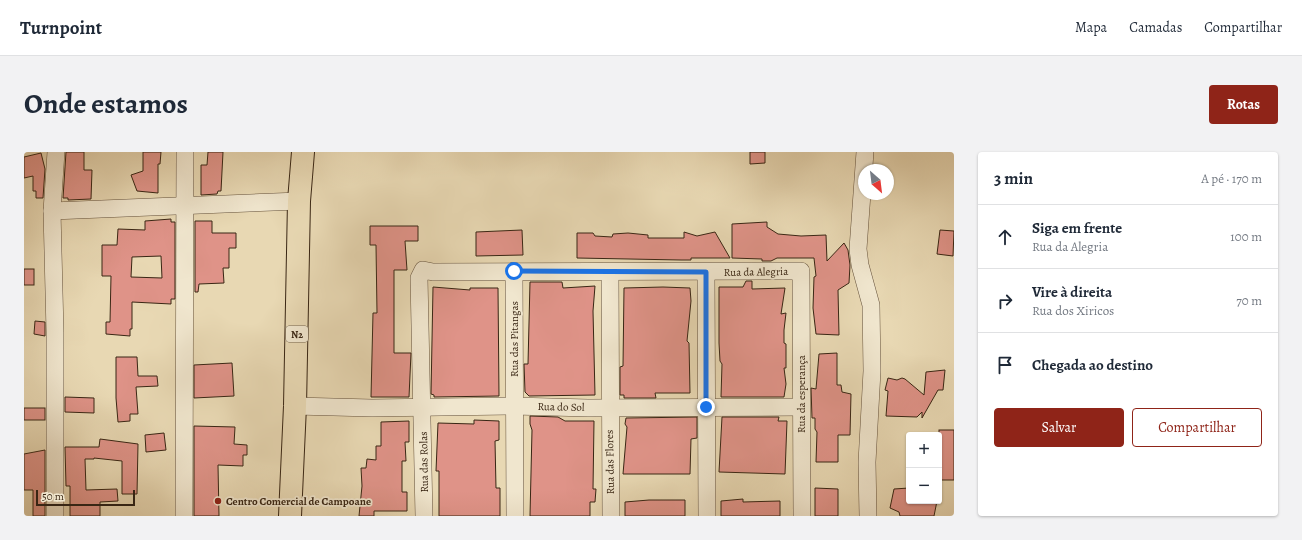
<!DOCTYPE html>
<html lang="pt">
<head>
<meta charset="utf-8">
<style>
  body { margin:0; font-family:Alegreya,serif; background:#f2f2f3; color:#1f2937 }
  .controls { position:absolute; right:12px; bottom:12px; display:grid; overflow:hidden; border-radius:4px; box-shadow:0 1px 3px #0004 }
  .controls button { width:36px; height:36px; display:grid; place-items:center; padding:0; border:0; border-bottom:1px solid #e0e1e3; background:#fff; color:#1f2937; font:20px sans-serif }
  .compass { position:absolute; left:834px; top:12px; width:36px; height:36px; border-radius:50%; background:#fff; box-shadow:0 1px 3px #0004; rotate:152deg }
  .scale { position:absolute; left:12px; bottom:10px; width:99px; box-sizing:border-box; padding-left:4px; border:2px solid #392614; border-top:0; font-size:11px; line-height:14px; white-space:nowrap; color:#392614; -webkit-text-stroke:3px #f0e6ce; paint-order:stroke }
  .stop { position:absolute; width:12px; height:12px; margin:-9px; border:3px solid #1a73e8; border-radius:50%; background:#fff }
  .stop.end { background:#1a73e8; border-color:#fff; box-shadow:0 1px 4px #0008 }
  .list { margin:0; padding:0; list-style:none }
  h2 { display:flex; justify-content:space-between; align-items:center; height:52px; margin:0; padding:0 16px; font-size:17px }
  h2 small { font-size:13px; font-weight:400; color:#747a83 }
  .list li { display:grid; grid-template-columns:26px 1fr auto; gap:12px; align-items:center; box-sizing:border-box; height:64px; padding:0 16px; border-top:1px solid #e0e1e3 }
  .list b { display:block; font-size:15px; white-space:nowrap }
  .list p { margin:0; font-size:13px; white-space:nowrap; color:#747a83 }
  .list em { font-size:13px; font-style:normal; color:#747a83 }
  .actions { display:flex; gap:8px; padding:12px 16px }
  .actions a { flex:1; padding:9px 0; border:1px solid #8f2418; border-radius:4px; text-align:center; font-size:14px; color:#8f2418 }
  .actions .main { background:#8f2418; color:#fff }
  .icon { flex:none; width:22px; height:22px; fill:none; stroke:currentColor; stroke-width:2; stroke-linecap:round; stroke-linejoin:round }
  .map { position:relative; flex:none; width:930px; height:364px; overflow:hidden; border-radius:4px }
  header { display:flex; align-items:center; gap:24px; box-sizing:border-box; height:56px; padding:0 20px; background:#fff; border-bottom:1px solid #e0e1e3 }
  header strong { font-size:19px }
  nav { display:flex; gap:22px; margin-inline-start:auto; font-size:14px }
  .intro { display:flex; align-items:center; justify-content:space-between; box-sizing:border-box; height:96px; padding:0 24px }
  h1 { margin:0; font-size:28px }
  .button { padding:10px 18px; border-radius:4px; background:#8f2418; color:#fff; font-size:14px; font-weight:700 }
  main { display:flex; gap:24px; padding:0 24px }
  aside { flex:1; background:#fff; border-radius:4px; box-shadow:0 1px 3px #0004 }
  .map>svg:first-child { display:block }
  .building { fill:#df9388; stroke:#392614; fill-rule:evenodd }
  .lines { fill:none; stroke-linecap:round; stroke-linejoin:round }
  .minor-casing { stroke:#65523c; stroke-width:18 }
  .major-casing { stroke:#392614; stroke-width:24 }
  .minor { stroke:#f0e6ce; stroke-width:17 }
  .major { stroke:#e8d8b3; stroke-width:22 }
  .route { stroke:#1a73e8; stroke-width:5 }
  .poi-dot { fill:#8f2418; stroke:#f0e6ce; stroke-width:1.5 }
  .labels { text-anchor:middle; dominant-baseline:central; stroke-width:3.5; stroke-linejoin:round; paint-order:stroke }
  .shield { fill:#f0e6ce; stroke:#70604c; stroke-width:1 }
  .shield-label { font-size:10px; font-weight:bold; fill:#392614 }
  .street-label { font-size:11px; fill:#392614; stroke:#f0e6ce }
  .poi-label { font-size:11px; font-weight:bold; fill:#392614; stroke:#f0e6ce; text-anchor:start }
</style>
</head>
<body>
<header>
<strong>Turnpoint</strong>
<nav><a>Mapa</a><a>Camadas</a><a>Compartilhar</a></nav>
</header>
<div class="intro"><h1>Onde estamos</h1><a class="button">Rotas</a></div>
<main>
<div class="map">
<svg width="930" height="364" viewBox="0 0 930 364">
  <rect width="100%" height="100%" fill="#e8d8b3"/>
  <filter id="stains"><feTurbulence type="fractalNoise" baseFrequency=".005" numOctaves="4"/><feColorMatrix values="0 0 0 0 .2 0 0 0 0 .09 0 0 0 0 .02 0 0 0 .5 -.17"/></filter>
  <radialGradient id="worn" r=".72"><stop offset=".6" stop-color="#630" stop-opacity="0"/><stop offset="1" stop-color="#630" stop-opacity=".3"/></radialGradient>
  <g class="building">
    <path d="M42 0H60V18H68L67 47 44 48V46H39Z"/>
    <path d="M119 0H137L136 12H134V41L113 39 107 23 119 19Z"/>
    <path d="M184 0H199L197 39H194L193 42 177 43V13H183Z"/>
    <path d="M726 0H741V11L726 12Z"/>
    <path d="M17 1 21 17 19 46H12V39H9V24L0 26V5Z"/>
    <path d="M147 67V70H151V147H147V152L108 150V177H106V184L82 182V170H86L87 124H78V93H93L94 77 121 78V69ZM137 104 138 126 107 125 108 105Z"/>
    <path d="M171 69H188V81H212V96H205V116H199L200 131 175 132 174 140H171Z"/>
    <path d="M743 70V75L754 82 777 84 802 83 803 109 820 91 824 98 826 113 825 131 814 138 815 183 792 182 789 156 790 125 792 124 790 106H753L747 109H738V107L708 106V72Z"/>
    <path d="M346 74H394V89H381L383 118H370V201H387L385 245H347L349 161H353L352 93H346Z"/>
    <path d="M498 78 499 103 452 104V80Z"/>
    <path d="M916 78 930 79 929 104 913 102Z"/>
    <path d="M660 80 673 84 691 80 706 106H667V108H657L553 106V81H569L571 84 588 85 589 82 604 81 624 83V86H660Z"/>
    <rect x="0" y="117" width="10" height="16"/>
    <path d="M722 129H728V137L761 136 757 162 762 161 760 178V191L762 192V216H760L762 232 760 245H697L698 212 696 209 695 191V135H719Z"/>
    <path d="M506 130H538L539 136 571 134 569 159 571 243 505 244 501 240 500 212H504Z"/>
    <path d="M409 135 446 138V136H474L475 244 410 245V243L407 242Z"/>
    <path d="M639 135 666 136 667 149 663 189 665 191 666 241H631L632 246H600V243H596V215L599 214 600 136Z"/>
    <path d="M11 169 21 170V184L10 182Z"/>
    <path d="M813 201V233H817L818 240 827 242 826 283H814V310H792L793 280 791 277V266H788L787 236 792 237 795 202Z"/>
    <path d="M92 205H113L114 224H133L134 234 112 235 114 262H106V269L94 270 92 246Z"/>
    <path d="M208 211 210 244 170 246V213Z"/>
    <path d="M921 218 919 238H914L898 266V260L893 265 862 264 864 239 861 238 864 226 873 228 878 226 881 227 900 243 902 220Z"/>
    <path d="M41 245 70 246V261L41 260Z"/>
    <rect x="0" y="256" width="21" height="12"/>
    <path d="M506 264 534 265 541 269H570L569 337H572L571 350H566V364H506L508 278 506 272Z"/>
    <path d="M673 265V286L667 287 666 322H599L603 275 601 272 602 266Z"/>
    <path d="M698 265H755L754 269H763L761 322 695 320Z"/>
    <path d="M450 268 475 269V288L471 289 472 336H476V364H415V319H412L414 271 450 272Z"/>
    <path d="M385 269V290H381L382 309H378V340H383V359H350V364H335L338 334 337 316H342L343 307 352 308V294H357V270Z"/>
    <path d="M170 274 211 275 210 292 223 293V303H219V314L194 313 195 364H170Z"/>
    <rect x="915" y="278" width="15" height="50"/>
    <path d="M140 281 142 298 122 300 121 283Z"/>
    <path d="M76 287 114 292 113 342H98V309L70 306V307H61L62 338 93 337 94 349 76 350V364H46V334H42L41 295H75Z"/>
    <path d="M21 298V364H9V338H0V302Z"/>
    <path d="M791 336 814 337V364H791Z"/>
    <path d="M885 336V349H913L910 364H876L875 360 866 356 870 337Z"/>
    <path d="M719 347V350L756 349V364H697V349Z"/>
    <path d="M625 348H661V364H601V350Z"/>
  </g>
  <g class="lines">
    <defs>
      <g id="minor">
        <path d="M841 0 834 97 836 113 847 153 848 219 843 310 844 364"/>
        <path d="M28 59 275 49"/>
        <path d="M490 119 491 364"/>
        <path d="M586 120 587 364"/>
        <path d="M682 120 683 364"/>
        <path d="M271 254 348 256 490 254 564 256 777 255"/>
        <path d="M31 364V180L28 59 32 0"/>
        <path d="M160 364 161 0"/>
        <path d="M400 364 395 126 399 118 409 120 777 119 778 364"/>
      </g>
      <path id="major" d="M266 364 271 254 275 49 279 0"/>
    </defs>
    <use href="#minor" class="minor-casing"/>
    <use href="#major" class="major-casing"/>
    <use href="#minor" class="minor"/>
    <use href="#major" class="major"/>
  </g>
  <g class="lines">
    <path class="route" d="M490 119 682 120V255"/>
  </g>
  <circle class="poi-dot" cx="194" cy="349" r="4"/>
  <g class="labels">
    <rect class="shield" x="262" y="174" width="22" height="16" rx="3"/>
    <g class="shield-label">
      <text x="273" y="182">N2</text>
    </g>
    <g class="street-label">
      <text transform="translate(732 120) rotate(-1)">Rua da Alegria</text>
      <text transform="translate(490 187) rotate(-90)">Rua das Pitangas</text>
      <text transform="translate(777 242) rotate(-90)">Rua da esperança</text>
      <text transform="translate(537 255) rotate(1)">Rua do Sol</text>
      <text transform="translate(400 310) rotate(-91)">Rua das Rolas</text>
      <text transform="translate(586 310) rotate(-91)">Rua das Flores</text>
    </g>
    <g class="poi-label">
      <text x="202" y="349">Centro Comercial de Campoane</text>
    </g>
  </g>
  <rect width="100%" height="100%" filter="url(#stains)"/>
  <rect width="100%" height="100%" fill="url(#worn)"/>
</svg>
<div class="controls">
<button>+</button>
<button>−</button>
</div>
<svg class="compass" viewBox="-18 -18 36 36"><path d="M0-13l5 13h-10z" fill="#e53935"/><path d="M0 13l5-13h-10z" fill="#747a83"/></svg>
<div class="scale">50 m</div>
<div class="stop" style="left:490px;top:119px"></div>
<div class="stop end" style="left:682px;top:255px"></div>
</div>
<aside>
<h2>3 min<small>A pé · 170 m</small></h2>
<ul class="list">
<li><svg class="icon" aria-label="ahead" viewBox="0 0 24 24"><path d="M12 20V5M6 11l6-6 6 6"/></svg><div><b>Siga em frente</b><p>Rua da Alegria</p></div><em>100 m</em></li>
<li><svg class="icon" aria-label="right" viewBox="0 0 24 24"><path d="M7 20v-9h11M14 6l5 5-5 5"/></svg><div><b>Vire à direita</b><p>Rua dos Xiricos</p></div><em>70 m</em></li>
<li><svg class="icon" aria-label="arrive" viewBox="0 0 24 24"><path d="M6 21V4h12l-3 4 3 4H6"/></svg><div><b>Chegada ao destino</b></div></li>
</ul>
<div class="actions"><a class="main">Salvar</a><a>Compartilhar</a></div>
</aside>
</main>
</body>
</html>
